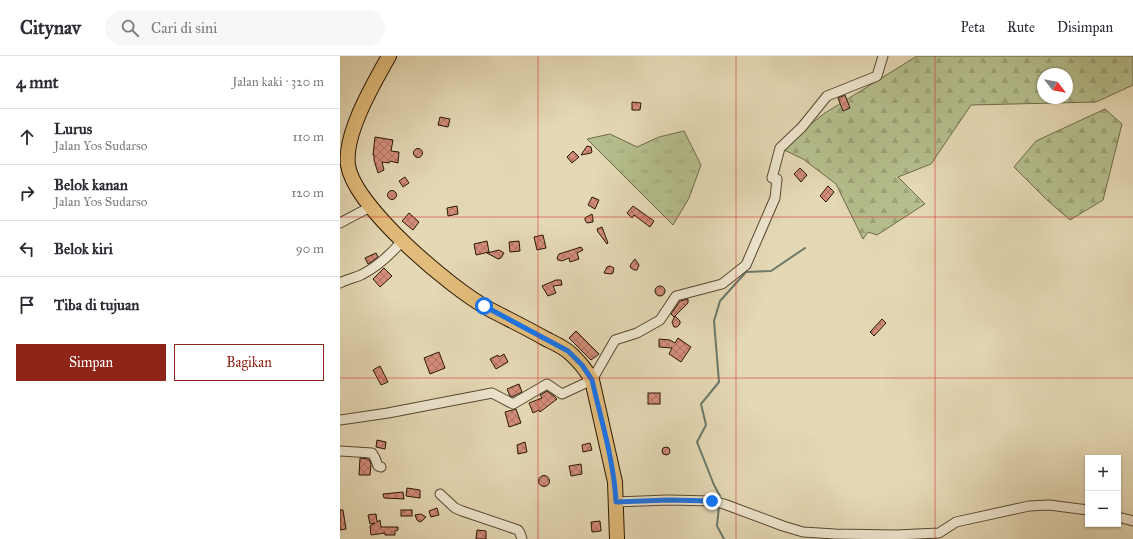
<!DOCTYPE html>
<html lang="id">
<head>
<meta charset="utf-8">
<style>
  body { margin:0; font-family:"IM FELL Great Primer",serif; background:#f7f7f7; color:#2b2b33 }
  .controls { position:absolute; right:12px; bottom:12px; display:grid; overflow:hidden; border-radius:0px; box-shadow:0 1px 3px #0004 }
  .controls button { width:36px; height:36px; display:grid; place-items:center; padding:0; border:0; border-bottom:1px solid #e1e1e2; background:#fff; color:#2b2b33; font:20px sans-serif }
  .compass { position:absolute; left:697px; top:12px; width:36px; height:36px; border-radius:50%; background:#fff; box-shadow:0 1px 3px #0004; rotate:121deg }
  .stop { position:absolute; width:12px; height:12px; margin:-9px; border:3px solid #1a73e8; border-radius:50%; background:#fff }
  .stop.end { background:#1a73e8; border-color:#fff; box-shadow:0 1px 4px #0008 }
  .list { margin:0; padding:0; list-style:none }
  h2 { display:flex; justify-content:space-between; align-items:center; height:52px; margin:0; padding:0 16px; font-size:17px }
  h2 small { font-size:13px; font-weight:400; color:#7c7c81 }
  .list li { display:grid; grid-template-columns:26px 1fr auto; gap:12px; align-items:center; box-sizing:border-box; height:56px; padding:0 16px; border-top:1px solid #e1e1e2 }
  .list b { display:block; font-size:15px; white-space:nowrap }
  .list p { margin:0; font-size:13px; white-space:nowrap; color:#7c7c81 }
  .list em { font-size:13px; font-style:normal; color:#7c7c81 }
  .actions { display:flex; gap:8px; padding:12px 16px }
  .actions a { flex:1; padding:9px 0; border:1px solid #8f2418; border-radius:0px; text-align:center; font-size:14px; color:#8f2418 }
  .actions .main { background:#8f2418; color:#fff }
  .icon { flex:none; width:22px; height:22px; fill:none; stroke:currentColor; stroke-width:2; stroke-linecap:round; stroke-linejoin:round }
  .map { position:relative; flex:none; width:793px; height:483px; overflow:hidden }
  header { display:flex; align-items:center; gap:24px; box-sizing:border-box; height:56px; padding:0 20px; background:#fff; border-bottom:1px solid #e1e1e2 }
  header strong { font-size:19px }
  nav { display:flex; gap:22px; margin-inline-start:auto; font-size:14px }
  .search { width:280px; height:36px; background:#f7f7f7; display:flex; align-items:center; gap:10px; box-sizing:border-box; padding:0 14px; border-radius:22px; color:#7c7c81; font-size:15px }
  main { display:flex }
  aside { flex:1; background:#fff }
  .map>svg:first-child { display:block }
  .grass { fill:url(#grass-tufts); stroke:#6f6b48 }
  .forest { fill:url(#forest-firs); stroke:#6f6b48; fill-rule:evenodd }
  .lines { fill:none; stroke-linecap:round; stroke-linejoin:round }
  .stream { stroke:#6a796a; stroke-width:2 }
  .building { fill:url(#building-cross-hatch); stroke:#291704 }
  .minor-casing { stroke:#584830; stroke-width:11 }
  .primary-casing { stroke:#291704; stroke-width:16 }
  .minor { stroke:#eee6cf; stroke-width:9 }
  .primary { stroke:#e2bc7a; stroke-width:14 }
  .route { stroke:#1a73e8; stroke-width:5 }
  .grid { fill:none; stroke:#d62828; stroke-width:1; stroke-opacity:0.55 }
</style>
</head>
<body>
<header>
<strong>Citynav</strong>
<div class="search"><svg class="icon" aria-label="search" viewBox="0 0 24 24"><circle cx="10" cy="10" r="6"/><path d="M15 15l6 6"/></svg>Cari di sini</div>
<nav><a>Peta</a><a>Rute</a><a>Disimpan</a></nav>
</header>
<main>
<aside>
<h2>4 mnt<small>Jalan kaki · 320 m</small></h2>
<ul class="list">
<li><svg class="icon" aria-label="ahead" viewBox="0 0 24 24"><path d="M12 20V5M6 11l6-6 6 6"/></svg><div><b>Lurus</b><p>Jalan Yos Sudarso</p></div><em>110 m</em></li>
<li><svg class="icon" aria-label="right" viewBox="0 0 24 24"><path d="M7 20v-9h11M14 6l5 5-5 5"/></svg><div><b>Belok kanan</b><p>Jalan Yos Sudarso</p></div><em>120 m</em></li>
<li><svg class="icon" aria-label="left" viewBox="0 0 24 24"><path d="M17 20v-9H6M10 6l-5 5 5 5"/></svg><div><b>Belok kiri</b></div><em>90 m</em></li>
<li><svg class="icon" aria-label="arrive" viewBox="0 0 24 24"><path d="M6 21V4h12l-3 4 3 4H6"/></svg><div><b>Tiba di tujuan</b></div></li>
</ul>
<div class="actions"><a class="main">Simpan</a><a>Bagikan</a></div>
</aside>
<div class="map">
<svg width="793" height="483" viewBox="0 0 793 483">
  <defs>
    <pattern id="grass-tufts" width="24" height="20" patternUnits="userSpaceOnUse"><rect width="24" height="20" fill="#b5bf8d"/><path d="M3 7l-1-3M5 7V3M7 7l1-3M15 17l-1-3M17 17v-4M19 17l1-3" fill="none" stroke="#9ca378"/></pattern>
    <pattern id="forest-firs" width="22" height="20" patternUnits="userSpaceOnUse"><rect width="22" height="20" fill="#b5bf8d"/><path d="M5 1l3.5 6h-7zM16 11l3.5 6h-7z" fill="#9ca378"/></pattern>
    <pattern id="building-cross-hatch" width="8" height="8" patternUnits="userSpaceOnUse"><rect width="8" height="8" fill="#d48d7a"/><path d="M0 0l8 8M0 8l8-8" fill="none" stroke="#ac7262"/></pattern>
  </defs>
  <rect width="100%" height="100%" fill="#e5d9b5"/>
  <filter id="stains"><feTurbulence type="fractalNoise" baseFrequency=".005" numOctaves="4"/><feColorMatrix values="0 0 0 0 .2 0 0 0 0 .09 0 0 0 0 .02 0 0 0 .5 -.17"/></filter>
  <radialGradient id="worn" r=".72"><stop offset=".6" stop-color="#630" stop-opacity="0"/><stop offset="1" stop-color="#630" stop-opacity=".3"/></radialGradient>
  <path class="grass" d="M344 75 361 109 349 142 333 169 247 83 270 78 297 91 319 81Z"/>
  <g class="forest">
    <path d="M577 0H793V29L756 46 631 49 591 108 558 121 585 148 537 179 528 176 523 183 496 128 463 103 440 92 485 57ZM703 18H727V42H703Z"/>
    <path d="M765 53 782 68 763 144 730 164 707 144 674 111 696 85Z"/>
  </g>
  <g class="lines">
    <g class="stream">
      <path d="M379 444 380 440 374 429 357 386 366 369 361 348 379 326 374 265 380 245 406 216 431 215 465 192"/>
      <path d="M379 450 377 470 384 483"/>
    </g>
  </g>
  <g class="building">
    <path d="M505 39 510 52 503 55 498 42Z"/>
    <path d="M292 46 301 47 300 54H292Z"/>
    <path d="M100 61 110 63 108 71 98 69Z"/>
    <path d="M35 81 53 84 51 95 59 96 58 107 50 105 49 107 42 106 44 114 38 117 34 104V99H33Z"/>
    <path d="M247 90 251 91 252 96 251 97 241 99Z"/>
    <circle cx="78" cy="97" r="4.5"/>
    <path d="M233 95 239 101 232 107 227 101Z"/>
    <path d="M460 112 467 119 461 126 454 118Z"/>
    <path d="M65 121 69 127 63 131 59 125Z"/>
    <path d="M488 130 494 136 486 146 480 140Z"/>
    <circle cx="52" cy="139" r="4.5"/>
    <path d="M252 141 259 144 255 153 248 149Z"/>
    <path d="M117 150 118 158 108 160 107 152Z"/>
    <path d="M293 150 314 165 310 171 294 159 292 162 287 157Z"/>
    <path d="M69 157 79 166 73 174 62 165Z"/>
    <path d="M252 158 253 163V166L247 167 245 164V162Z"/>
    <path d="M262 171 268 187 267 188 258 176 257 173Z"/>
    <path d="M203 179 206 192 197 194 194 181Z"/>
    <path d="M147 185 149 196 136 199 134 188Z"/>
    <path d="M179 185 180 195 170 196 169 186Z"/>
    <path d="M241 191 243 194 237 197 239 203 230 206 229 202 222 205 218 204 217 202 219 198Z"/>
    <path d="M159 194 164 197 161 202 158 203 147 197Z"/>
    <path d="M36 197 38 201 28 208 25 202Z"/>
    <path d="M295 203 299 209 297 214H294L290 211 291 208Z"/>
    <path d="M270 210 274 212 273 217 271 218 264 217 267 211Z"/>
    <path d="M44 212 52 220 40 231 33 223Z"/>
    <path d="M216 224H221L222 229 213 230 216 237 208 240 202 230Z"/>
    <circle cx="320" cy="235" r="5"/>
    <path d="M348 243V247L334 261 331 258 340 245Z"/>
    <path d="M335 260 340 265V268L337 271H334L332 266Z"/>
    <path d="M542 263 546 267 534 280 530 276Z"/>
    <path d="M236 275 259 298 251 304 229 282Z"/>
    <path d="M338 282 351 291 341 306 329 298 332 292 319 291V283L330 284 335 287Z"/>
    <path d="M99 296 105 312 90 318 84 302Z"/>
    <path d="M164 298 168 306 156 313 150 303 158 299 159 301Z"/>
    <path d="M40 310 48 326 41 329 33 314Z"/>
    <path d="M179 328 182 336 172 341 170 340 167 333Z"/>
    <path d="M207 335 214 340 217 343 200 356 199 354 193 357 189 347 202 342 200 339Z"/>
    <rect x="308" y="337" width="12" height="11"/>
    <path d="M176 353 181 367 169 371 165 356Z"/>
    <path d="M37 384 46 386 45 393 36 391Z"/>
    <path d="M185 386 187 396 178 398 177 389Z"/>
    <path d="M250 387 252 394 243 396 242 389Z"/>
    <circle cx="326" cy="395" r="4"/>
    <path d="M20 402 28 403 30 405 31 409 30 419H19Z"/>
    <path d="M241 408 242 418 231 420 229 410Z"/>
    <circle cx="204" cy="425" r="5.5"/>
    <path d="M67 432 80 434V442L66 440Z"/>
    <path d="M63 436 64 443 44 442 43 438Z"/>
    <path d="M97 452 99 459 91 461 89 455Z"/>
    <path d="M0 454H3L6 473 0 474Z"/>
    <rect x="61" y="454" width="11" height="6"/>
    <path d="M36 458 37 466 40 464 41 471H58V474L55 475V479H45V477L31 479 30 470 35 467 30 468 28 459Z"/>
    <path d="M81 458 86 461 82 465 80 466 77 464 75 459Z"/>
    <path d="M260 465 261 475 252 476 251 466Z"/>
    <path d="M137 474 146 475V483H136Z"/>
  </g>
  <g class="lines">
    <defs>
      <g id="minor">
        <path d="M0 167 30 151"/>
        <path d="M0 227C7 223 14 222 21 219 37 211 51 198 62 185"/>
        <path d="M0 364 48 357 152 337 173 348 207 328 222 338 252 324 275 284 297 277 320 264 336 240 382 228 406 209 435 142 437 123 432 122 440 92 462 71 487 40 537 20 543 0"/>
        <path d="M0 395 32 397 35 402 38 410 41 411"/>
        <path d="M100 438 115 452 122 455 178 474 180 477 182 483"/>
        <path d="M276 446 328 444 372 445 384 448 443 470 463 476 495 478 556 479 599 477 616 466 689 450 709 449 748 454"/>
        <path d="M778 461 793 465"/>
      </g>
      <path id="primary" d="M49 0C34 27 4 77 8 109 14 151 112 233 149 253 168 263 187 272 206 283 214 287 224 291 231 298 240 306 246 314 252 324L275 426 277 483"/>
    </defs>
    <use href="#minor" class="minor-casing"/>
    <use href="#primary" class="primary-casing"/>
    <use href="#minor" class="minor"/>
    <use href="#primary" class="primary"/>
  </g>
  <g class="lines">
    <path class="route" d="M144 250 228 295 242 309 252 324C261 364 274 405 276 446L328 444 372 445"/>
  </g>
  <path class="grid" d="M198 0V483M396 0V483M595 0V483M0 161H793M0 322H793"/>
  <rect width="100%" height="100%" filter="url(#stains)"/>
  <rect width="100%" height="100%" fill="url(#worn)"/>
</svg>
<div class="controls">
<button>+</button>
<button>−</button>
</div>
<svg class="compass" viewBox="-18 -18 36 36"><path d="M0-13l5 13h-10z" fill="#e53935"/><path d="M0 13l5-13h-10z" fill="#7c7c81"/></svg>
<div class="stop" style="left:144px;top:250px"></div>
<div class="stop end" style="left:372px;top:445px"></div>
</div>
</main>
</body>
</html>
